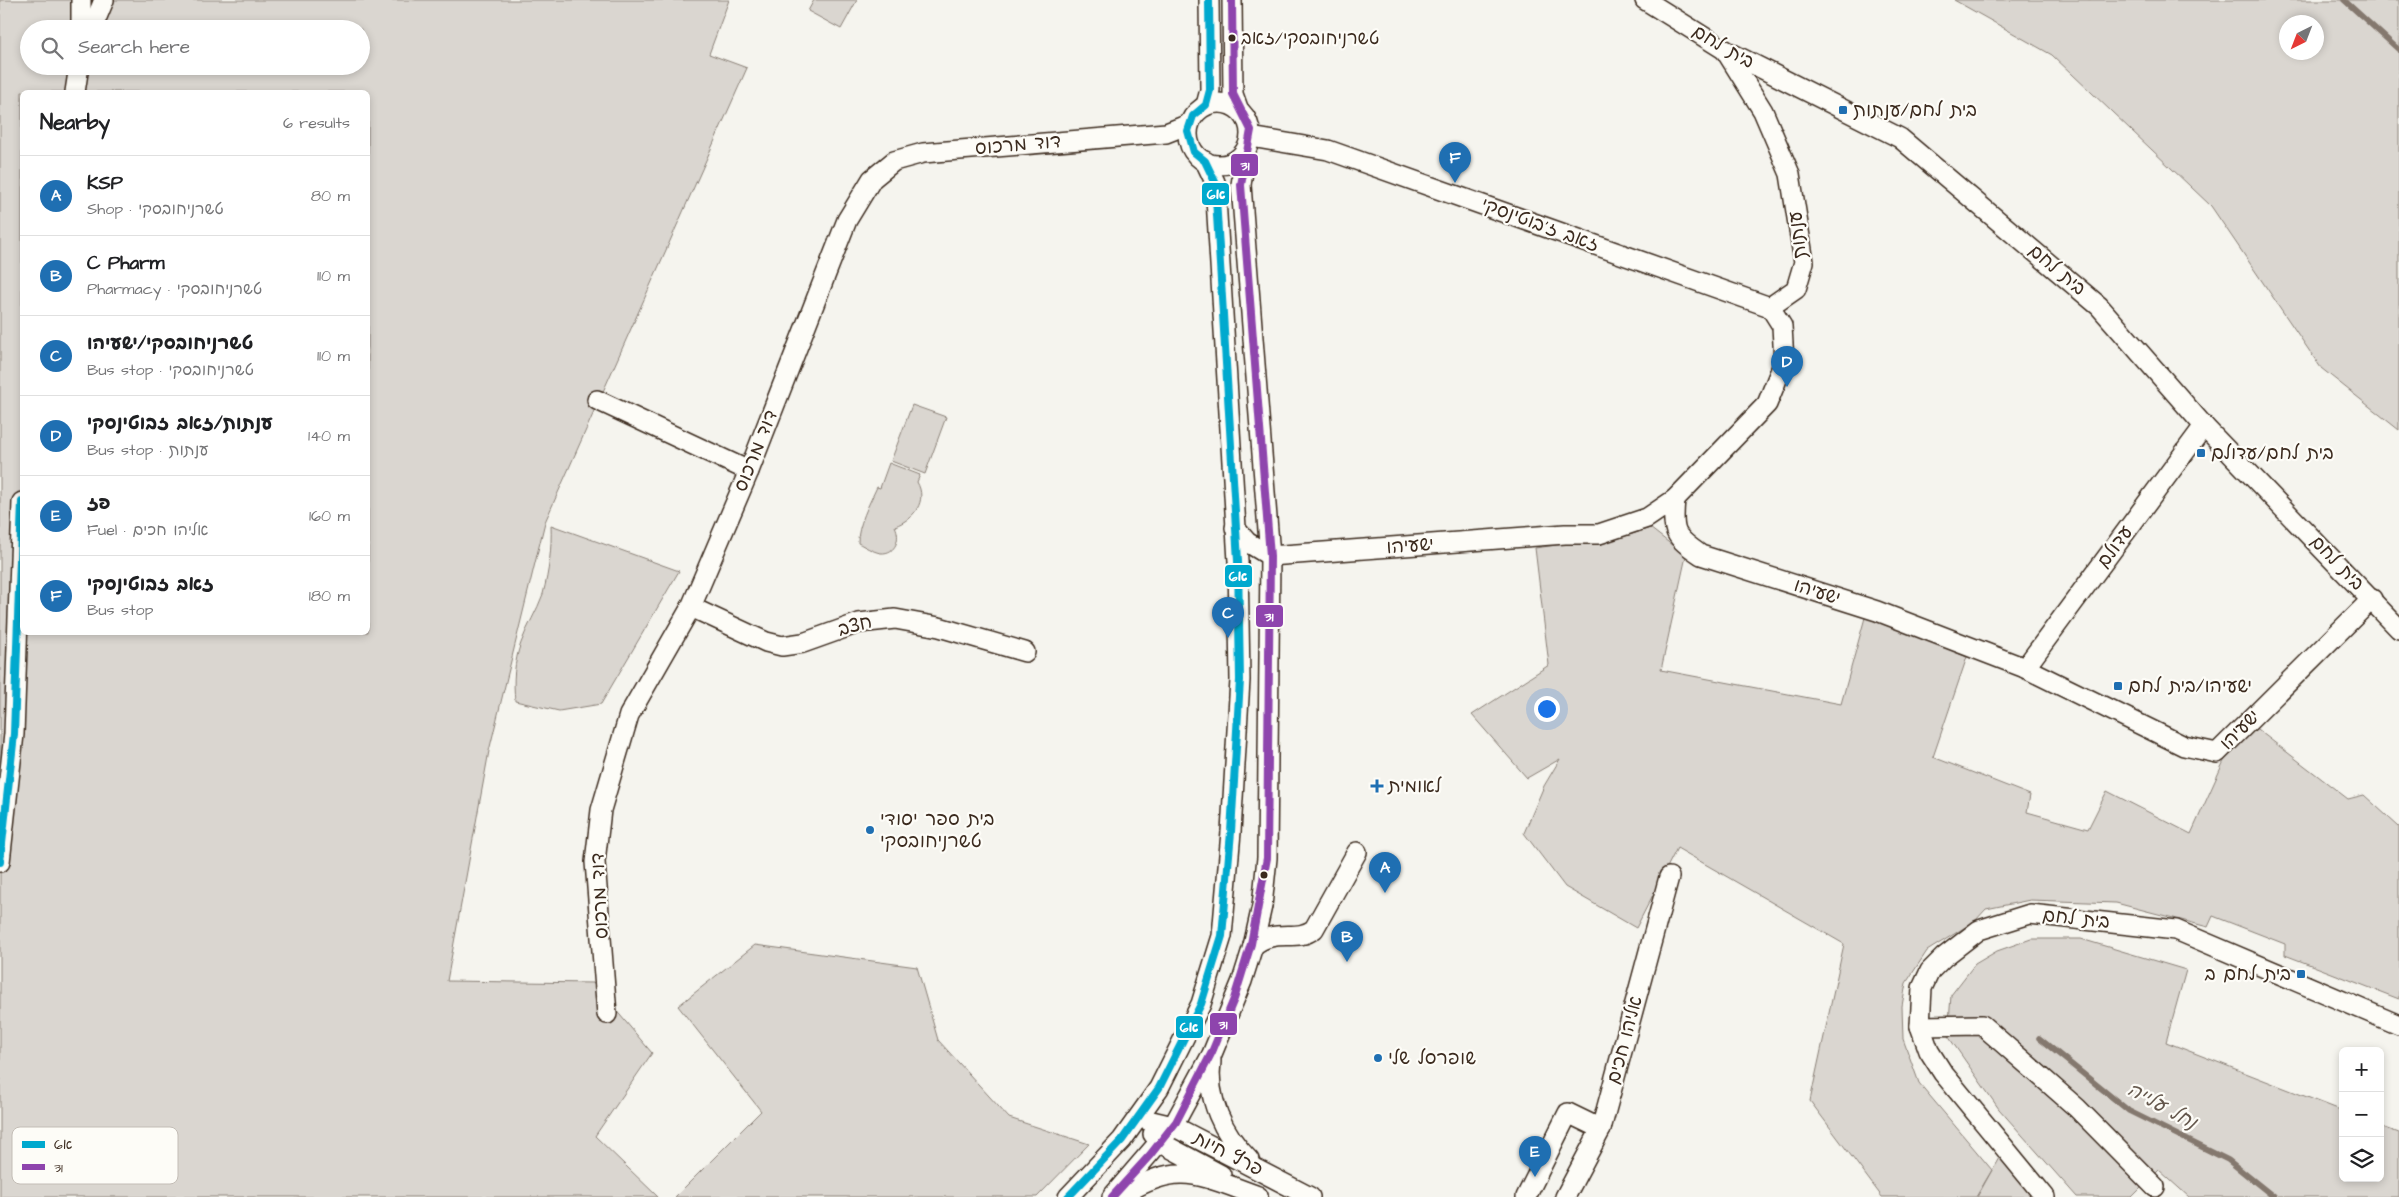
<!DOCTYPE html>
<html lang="en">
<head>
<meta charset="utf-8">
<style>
  body { margin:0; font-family:"Architects Daughter","Playpen Sans Hebrew",sans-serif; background:#f2f2f2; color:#202124 }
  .controls { position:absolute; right:15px; bottom:15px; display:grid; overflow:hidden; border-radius:8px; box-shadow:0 2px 8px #0003 }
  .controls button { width:45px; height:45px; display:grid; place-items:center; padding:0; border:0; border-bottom:1px solid #e0e0e0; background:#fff; color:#202124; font:25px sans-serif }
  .compass { position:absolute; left:2279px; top:15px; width:45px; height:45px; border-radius:50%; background:#fff; box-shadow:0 2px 8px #0003; rotate:222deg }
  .you { position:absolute; left:1546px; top:708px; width:18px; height:18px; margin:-12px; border:4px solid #fff; border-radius:50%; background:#1a73e8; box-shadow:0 0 0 8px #1a73e833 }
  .badge { display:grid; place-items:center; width:32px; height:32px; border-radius:50%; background:#1f6fb2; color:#fff; font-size:16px; font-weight:700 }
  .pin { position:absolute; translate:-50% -41px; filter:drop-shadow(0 1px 2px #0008) }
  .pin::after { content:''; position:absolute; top:26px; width:18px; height:15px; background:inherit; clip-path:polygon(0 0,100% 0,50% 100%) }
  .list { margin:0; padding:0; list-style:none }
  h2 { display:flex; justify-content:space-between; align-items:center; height:65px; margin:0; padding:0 20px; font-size:21px }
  h2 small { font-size:16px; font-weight:400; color:#757577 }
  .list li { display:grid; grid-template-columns:32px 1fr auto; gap:15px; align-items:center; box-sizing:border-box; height:80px; padding:0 20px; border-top:1px solid #e0e0e0 }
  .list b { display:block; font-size:19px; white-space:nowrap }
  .list p { margin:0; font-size:16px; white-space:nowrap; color:#757577 }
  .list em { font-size:16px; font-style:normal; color:#757577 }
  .icon { flex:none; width:28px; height:28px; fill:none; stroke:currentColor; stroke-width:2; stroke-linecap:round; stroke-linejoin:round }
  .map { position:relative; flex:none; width:2399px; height:1197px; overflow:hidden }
  .search { position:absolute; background:#fff; box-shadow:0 2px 8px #0003; left:20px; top:20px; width:350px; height:55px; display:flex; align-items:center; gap:12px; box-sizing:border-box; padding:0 18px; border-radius:28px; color:#757577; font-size:19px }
  .panel { position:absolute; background:#fff; box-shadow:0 2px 8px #0003; left:20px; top:90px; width:350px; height:545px; border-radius:8px }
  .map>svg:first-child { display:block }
  .green { fill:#dad6d0; stroke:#8a8077; fill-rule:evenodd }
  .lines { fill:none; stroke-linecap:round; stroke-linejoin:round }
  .stream { stroke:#84786e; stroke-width:5.5 }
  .minor-casing { stroke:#3b2a1e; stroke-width:22 }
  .minor { stroke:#fdfcf7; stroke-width:19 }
  .bus-1-casing { stroke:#fdfcf7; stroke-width:11 }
  .bus-2-casing { stroke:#fdfcf7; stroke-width:11 }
  .bus-1 { stroke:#00a9ce; stroke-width:8 }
  .bus-2 { stroke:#8e44ad; stroke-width:8 }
  .bus-dot { fill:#3b2a1e; stroke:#fdfcf7; stroke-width:2 }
  .poi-dot { fill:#1f6fb2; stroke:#fdfcf7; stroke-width:2 }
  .labels { text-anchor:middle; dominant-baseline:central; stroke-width:4.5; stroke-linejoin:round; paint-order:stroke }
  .bus-label { font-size:18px; fill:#3b2a1e; stroke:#fdfcf7; text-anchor:start }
  .street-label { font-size:19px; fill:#3b2a1e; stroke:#fdfcf7 }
  .poi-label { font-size:19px; fill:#3b2a1e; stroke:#fdfcf7; text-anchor:start }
  .water-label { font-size:20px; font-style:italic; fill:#65584d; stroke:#fdfcf7 }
  .key { fill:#fdfcf7; stroke:#c3bdb6; stroke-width:1 }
  .key-label { font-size:14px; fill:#3b2a1e }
  .line-badge { stroke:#fdfcf7; stroke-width:2 }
  .badge-label { font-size:14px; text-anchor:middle; font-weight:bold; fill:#fff }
</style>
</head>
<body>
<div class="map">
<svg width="2399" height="1197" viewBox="0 0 2399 1197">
  <rect width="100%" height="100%" fill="#f5f4ee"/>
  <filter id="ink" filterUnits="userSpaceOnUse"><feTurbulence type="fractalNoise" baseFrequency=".02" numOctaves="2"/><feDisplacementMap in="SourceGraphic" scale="10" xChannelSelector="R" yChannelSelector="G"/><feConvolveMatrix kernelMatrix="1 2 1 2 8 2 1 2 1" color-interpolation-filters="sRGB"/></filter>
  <g filter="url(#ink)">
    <g class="green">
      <path d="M0 0H729L709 54 747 68 545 522 489 751 447 981 593 983 652 1053 595 1136 658 1197H0ZM29 29H361V66H29ZM22 92H368V632H22Z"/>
      <path d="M814 0H857L841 29 808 11Z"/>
      <path d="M1954 0H2399V430L2321 368 2211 206 2052 55ZM2286 22H2316V52H2286Z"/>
      <path d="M912 405 946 417 925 474 891 461Z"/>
      <path d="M889 463 920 475 917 482C928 501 914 519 895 526 901 538 896 554 881 553 873 552 864 546 858 543 857 527 870 502 877 487L880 488Z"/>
      <path d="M551 525 679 571 601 704 559 711 515 701C513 681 514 662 521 643 527 626 537 611 543 594 549 571 552 548 551 525Z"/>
      <path d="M1650 528 1686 556 1661 670 1841 704 1866 614 1967 657 1933 757 2030 795 2027 812 2088 829 2107 791 2191 834 2228 752 2253 726 2348 799 2364 795 2399 827V999L2285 955V944L2213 916 2208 927 2116 903 2030 900 1986 909 1975 921 1927 951 1906 983 1902 1006 1903 1039 1919 1083 1992 1170 1976 1197H1882L1810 1101 1844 944 1677 848 1636 928 1565 887 1524 833 1544 786 1560 759 1527 778 1472 715 1549 665 1535 548 1629 535Z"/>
      <path d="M2031 939H2081L2186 970 2166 1042 2343 1111V1178H2380V1126L2399 1133V1197H2189L2159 1170 2132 1197H2077L1999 1109 1948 1036 1951 995 1975 964 1997 951Z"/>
      <path d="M755 945 917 967 938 1040 1009 1118 1089 1144 1037 1197H675L761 1111 678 1006Z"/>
      <path d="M2000 1156 2034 1197H1977Z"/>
    </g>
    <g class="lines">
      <g class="stream">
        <path d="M2344 0 2399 50"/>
        <path d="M2039 1038 2129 1111 2228 1160 2274 1197"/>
      </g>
      <defs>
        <g id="minor">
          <path d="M1232 0 1233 94 1238 108"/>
          <path d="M1645 0 1725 50 1900 138 2099 306 2204 426 2399 629"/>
          <path d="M81 29V0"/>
          <path d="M92 29 104 0"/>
          <path d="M1725 50 1763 111 1790 174 1804 262 1796 289 1770 307"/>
          <path d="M75 92 79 66"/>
          <circle cx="1219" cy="134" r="31"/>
          <path d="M1206 105 1210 90 1209 0"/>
          <path d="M1251 137 1328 150 1770 307"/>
          <path d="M597 400 749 471"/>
          <path d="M1675 499C1672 532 1673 536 1701 555L1877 611 2025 668 2184 746 2217 753 2372 599"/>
          <path d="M1235 528 1247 542 1270 556 1565 534H1599L1647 518 1675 499 1767 404 1784 362 1782 326 1770 307"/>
          <path d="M691 607 766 642 782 646 803 643 859 623 895 619 939 627 1025 652"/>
          <path d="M2025 668 2204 426"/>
          <path d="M0 862 14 734 22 502"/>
          <path d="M1253 946C1275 927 1296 943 1314 929L1357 852"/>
          <path d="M607 1014 595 862 601 810 629 715 691 607 749 471 847 220 872 179 894 161 923 153 1166 133 1189 124"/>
          <path d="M1920 1026 1982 1025 2077 1108 2155 1187"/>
          <path d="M1211 1061C1206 1098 1223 1134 1249 1160"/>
          <path d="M1139 1118 1173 1126 1310 1197"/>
          <path d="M1153 1134 1161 1143 1221 1175"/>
          <path d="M1068 1197 1122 1140 1159 1088 1201 1004 1222 936 1231 832 1240 680 1238 561 1215 182 1205 161"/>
          <path d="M1112 1197 1173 1126 1212 1054 1242 981 1253 946 1262 906 1267 858 1270 556 1241 185 1246 151"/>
          <path d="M1119 1197C1178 1160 1197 1174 1258 1196"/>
          <path d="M1526 1197 1568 1113 1601 1129"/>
          <path d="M1565 1197 1601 1129 1669 877"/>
          <path d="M2045 1197 1943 1073 1929 1051 1920 1026 1922 988 1930 971 1944 957 1979 930 2030 914 2176 930 2399 1025"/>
        </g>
      </defs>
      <use href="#minor" class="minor-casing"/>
      <use href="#minor" class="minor"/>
      <defs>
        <g id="bus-1">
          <path d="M0 862 14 734 22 502"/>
          <path d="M1068 1197 1122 1140 1159 1088 1201 1004 1222 936 1231 832 1240 680 1238 561 1215 182 1205 161 1194 152 1188 131 1193 116 1206 105 1210 90 1209 0"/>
        </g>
        <path id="bus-2" d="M1112 1197 1150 1155 1176 1122 1212 1052 1234 999 1251 944 1267 858 1270 556 1241 185 1251 130 1233 94 1232 0"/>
      </defs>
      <use href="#bus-1" class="bus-1-casing"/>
      <use href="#bus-2" class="bus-2-casing"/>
      <use href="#bus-1" class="bus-1"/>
      <use href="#bus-2" class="bus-2"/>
    </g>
  </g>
  <g class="bus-dot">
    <circle cx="1232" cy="38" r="4.5"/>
    <circle cx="1264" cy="875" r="4.5"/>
  </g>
  <g class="poi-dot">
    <rect x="1838" y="105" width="10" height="10" rx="2.5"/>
    <rect x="2196" y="448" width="10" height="10" rx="2.5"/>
    <rect x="2113" y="681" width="10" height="10" rx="2.5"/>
    <path d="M1374.5 778.5h5v5h5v5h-5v5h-5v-5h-5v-5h5z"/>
    <circle cx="870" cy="830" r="5"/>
    <rect x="2296" y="969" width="10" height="10" rx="2.5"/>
    <circle cx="1378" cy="1058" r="5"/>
  </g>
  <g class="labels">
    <g class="bus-label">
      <text x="1241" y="38">טשרניחובסקי/זאב</text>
    </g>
    <g class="street-label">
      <text transform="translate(1723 47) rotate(30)">בית לחם</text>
      <text transform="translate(1018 145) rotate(-5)">דוד מרכוס</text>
      <text transform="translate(1540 225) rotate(20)">זאב ז'בוטינסקי</text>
      <text transform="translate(1798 235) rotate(-97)">ענתות</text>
      <text transform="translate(2057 270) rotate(40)">בית לחם</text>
      <text transform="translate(756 451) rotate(-68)">דוד מרכוס</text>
      <text transform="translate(1410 546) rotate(-4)">ישעיהו</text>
      <text transform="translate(2115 547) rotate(-54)">עדולם</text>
      <text transform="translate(2337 563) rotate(46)">בית לחם</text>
      <text transform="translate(1817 592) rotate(18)">ישעיהו</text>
      <text transform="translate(855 626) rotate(-15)">חצב</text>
      <text transform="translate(2240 730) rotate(-45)">ישעיהו</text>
      <text transform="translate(600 896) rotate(-93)">דוד מרכוס</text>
      <text transform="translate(2076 919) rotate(6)">בית לחם</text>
      <text transform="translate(1625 1040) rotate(-75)">אליהו חכים</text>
      <text transform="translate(1228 1154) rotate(27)">פרץ חיות</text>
    </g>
    <g class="poi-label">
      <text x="1853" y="110">בית לחם/ענתות</text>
      <text x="2211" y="453">בית לחם/עדולם</text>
      <text x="2128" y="686">ישעיהו/בית לחם</text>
      <text x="1388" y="786">לאומית</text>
      <text x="880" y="819">בית ספר יסודי<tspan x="880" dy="22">טשרניחובסקי</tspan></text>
      <text x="2291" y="974" text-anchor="end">בית לחם ב</text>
      <text x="1388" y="1058">שופרסל שלי</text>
    </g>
    <g class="water-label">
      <text transform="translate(2162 1106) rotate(29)">נחל עלייה</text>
    </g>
  </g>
  <rect x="12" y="1127" width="166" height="57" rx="8" class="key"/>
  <rect x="22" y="1141" width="23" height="7" fill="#00a9ce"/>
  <rect x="22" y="1164" width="23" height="6" fill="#8e44ad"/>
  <g class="key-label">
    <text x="54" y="1149">6א</text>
    <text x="54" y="1172">31</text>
  </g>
  <g class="line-badge">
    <rect x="1230" y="153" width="29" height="24" rx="5" fill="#8e44ad"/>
    <rect x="1201" y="182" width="29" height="24" rx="5" fill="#00a9ce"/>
    <rect x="1224" y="564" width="29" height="24" rx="5" fill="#00a9ce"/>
    <rect x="1255" y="604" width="29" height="24" rx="5" fill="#8e44ad"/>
    <rect x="1209" y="1012" width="29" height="24" rx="5" fill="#8e44ad"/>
    <rect x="1175" y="1015" width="29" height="24" rx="5" fill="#00a9ce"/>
  </g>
  <g class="badge-label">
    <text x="1245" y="170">31</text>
    <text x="1216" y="199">6א</text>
    <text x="1238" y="581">6א</text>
    <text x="1269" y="621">31</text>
    <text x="1223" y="1029">31</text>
    <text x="1189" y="1032">6א</text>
  </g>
</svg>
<div class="controls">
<button>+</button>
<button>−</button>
<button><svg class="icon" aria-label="layers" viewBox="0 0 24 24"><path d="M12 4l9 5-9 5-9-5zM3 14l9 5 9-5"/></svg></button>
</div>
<svg class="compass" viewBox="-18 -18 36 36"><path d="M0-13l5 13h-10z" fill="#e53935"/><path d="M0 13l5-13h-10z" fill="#757577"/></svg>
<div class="you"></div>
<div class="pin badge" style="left:1385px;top:893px">A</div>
<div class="pin badge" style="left:1347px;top:962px">B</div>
<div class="pin badge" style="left:1228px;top:638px">C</div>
<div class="pin badge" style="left:1787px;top:387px">D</div>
<div class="pin badge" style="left:1535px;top:1177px">E</div>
<div class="pin badge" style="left:1455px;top:183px">F</div>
<div class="search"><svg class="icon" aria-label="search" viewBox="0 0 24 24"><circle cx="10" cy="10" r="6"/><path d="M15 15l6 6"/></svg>Search here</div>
<section class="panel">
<h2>Nearby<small>6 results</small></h2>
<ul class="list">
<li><span class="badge">A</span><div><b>KSP</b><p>Shop · טשרניחובסקי</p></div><em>80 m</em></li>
<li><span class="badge">B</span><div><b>C Pharm</b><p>Pharmacy · טשרניחובסקי</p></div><em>110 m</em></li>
<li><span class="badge">C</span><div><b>טשרניחובסקי/ישעיהו</b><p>Bus stop · טשרניחובסקי</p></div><em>110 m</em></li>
<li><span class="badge">D</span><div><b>ענתות/זאב זבוטינסקי</b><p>Bus stop · ענתות</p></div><em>140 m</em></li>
<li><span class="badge">E</span><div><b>פז</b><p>Fuel · אליהו חכים</p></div><em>160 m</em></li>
<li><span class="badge">F</span><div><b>זאב זבוטינסקי</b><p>Bus stop</p></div><em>180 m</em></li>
</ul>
</section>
</div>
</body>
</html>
